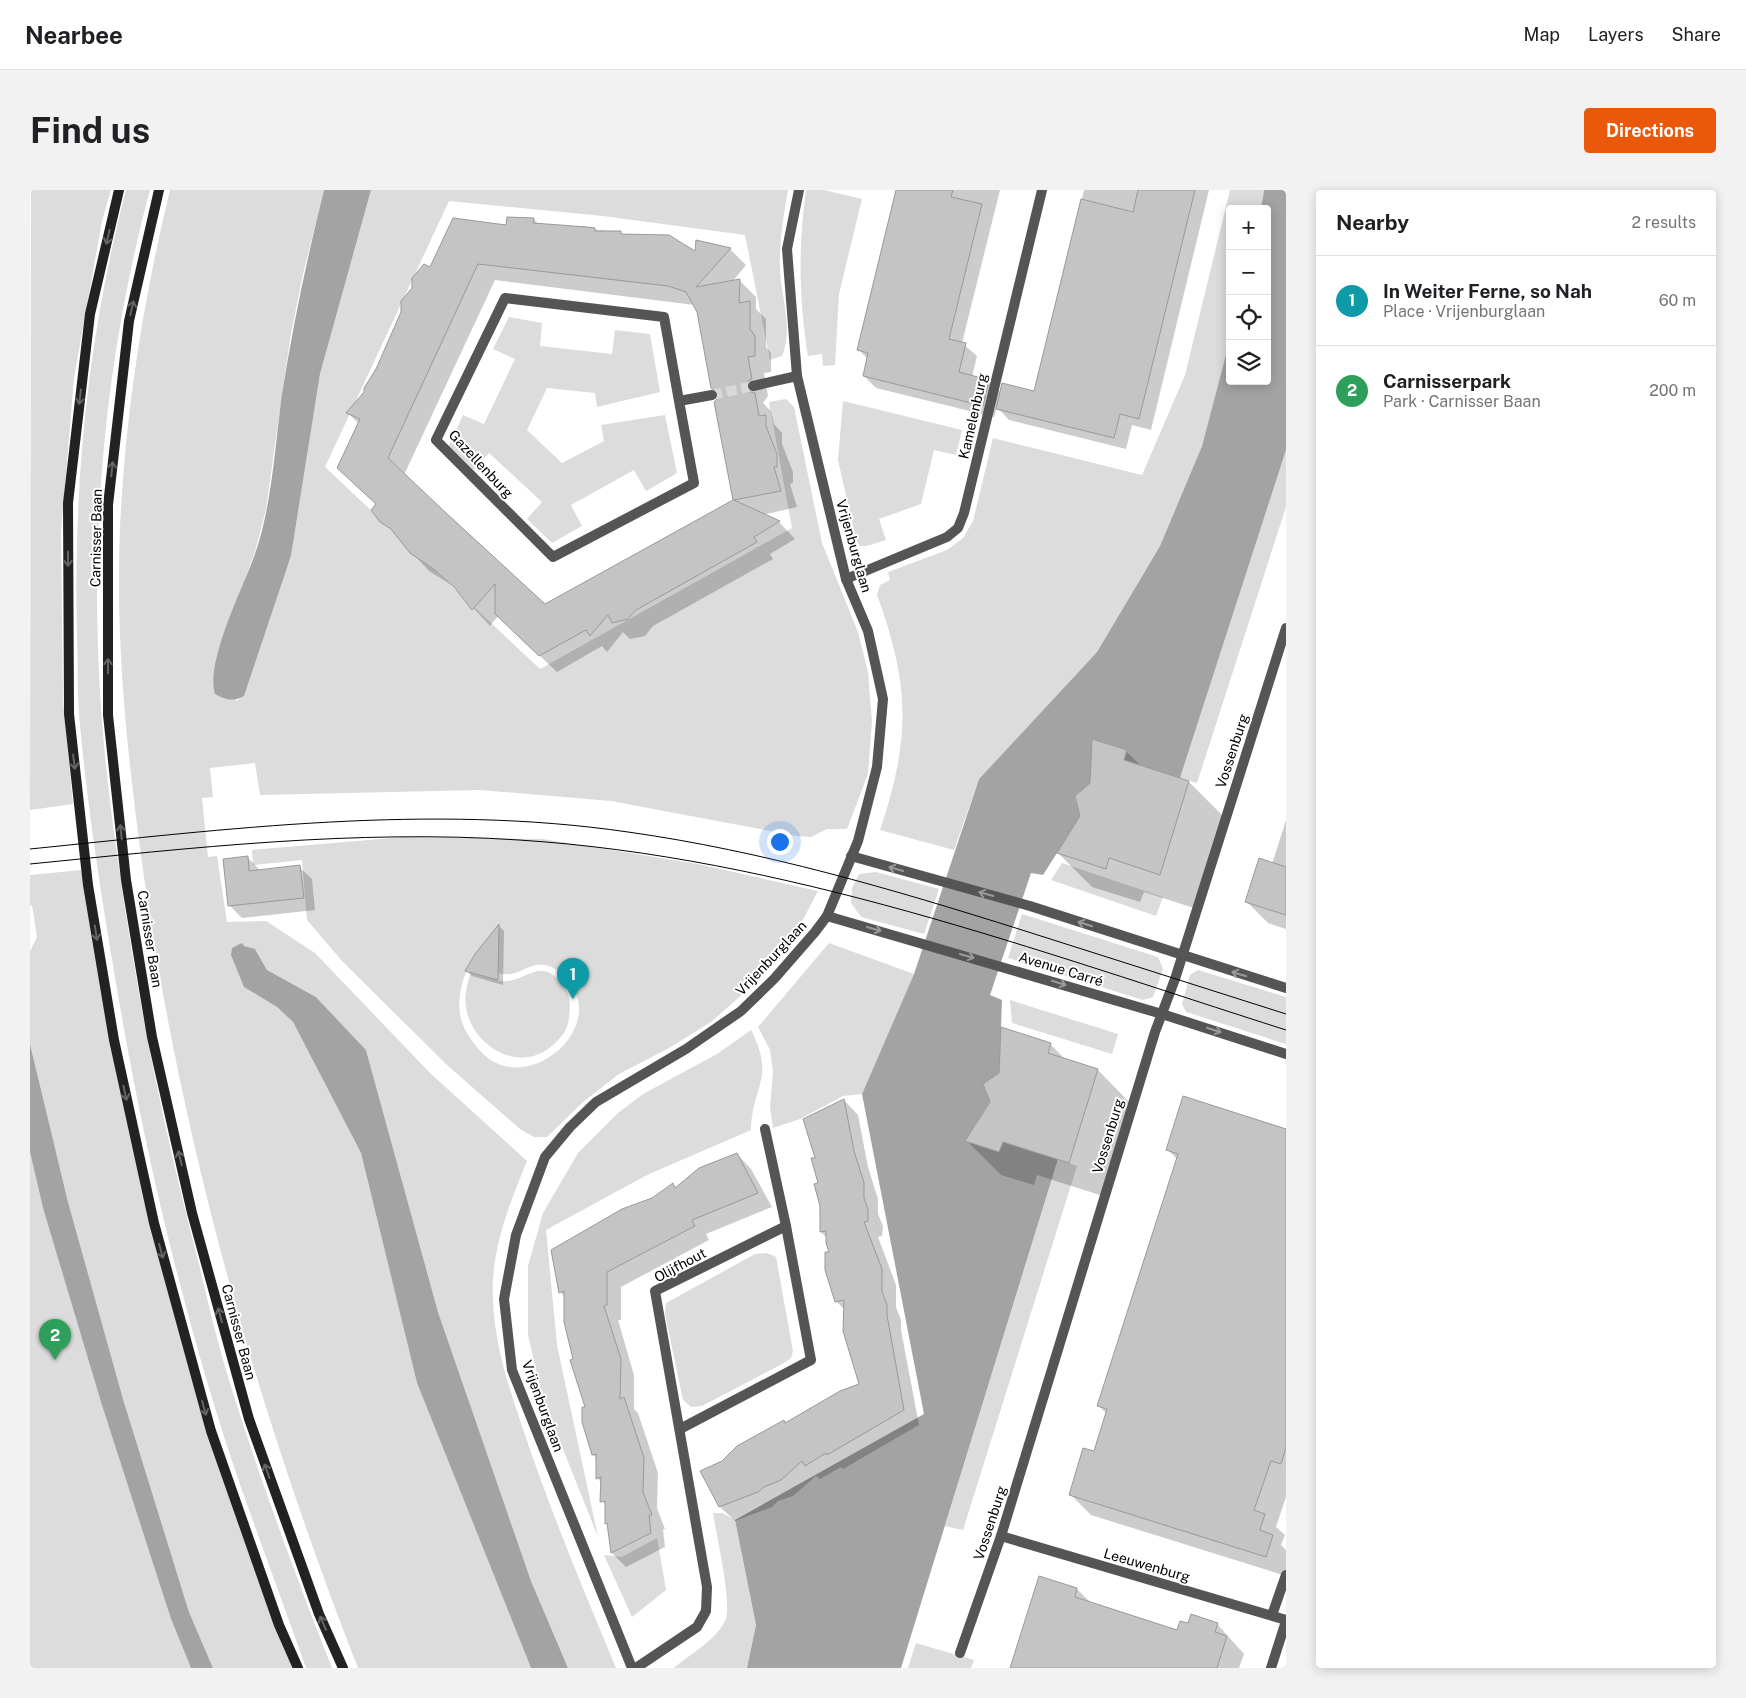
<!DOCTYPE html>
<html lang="en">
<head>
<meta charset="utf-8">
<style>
  body { margin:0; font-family:"Public Sans",sans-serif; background:#f2f2f2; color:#202124 }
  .controls { position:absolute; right:15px; top:15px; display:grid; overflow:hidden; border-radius:5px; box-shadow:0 2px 12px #0003 }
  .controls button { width:45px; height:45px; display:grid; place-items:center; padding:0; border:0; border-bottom:1px solid #e0e0e0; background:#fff; color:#202124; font:25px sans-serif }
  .you { position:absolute; left:749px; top:651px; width:18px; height:18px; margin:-12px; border:4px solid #fff; border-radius:50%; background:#1a73e8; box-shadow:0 0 0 8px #1a73e833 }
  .badge { display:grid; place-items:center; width:32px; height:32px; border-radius:50%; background:#ea580c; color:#fff; font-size:16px; font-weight:700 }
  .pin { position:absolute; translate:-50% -41px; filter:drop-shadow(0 1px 2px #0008) }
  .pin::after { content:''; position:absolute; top:26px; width:18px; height:15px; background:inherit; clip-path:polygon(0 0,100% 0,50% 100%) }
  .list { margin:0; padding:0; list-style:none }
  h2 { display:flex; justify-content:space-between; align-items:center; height:65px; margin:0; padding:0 20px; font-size:21px }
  h2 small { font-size:16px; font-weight:400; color:#757577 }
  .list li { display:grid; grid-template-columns:32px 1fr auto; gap:15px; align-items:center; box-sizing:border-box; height:90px; padding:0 20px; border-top:1px solid #e0e0e0 }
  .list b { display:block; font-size:19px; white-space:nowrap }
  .list p { margin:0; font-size:16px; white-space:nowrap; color:#757577 }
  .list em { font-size:16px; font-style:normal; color:#757577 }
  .icon { flex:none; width:28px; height:28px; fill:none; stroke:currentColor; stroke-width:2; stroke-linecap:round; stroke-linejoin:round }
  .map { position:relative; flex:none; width:1256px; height:1478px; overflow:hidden; border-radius:5px }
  header { display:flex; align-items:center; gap:30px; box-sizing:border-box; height:70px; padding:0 25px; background:#fff; border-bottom:1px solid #e0e0e0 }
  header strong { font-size:24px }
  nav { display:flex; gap:28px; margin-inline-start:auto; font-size:18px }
  .intro { display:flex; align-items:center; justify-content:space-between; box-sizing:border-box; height:120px; padding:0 30px }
  h1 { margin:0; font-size:35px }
  .button { padding:12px 22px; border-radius:5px; background:#ea580c; color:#fff; font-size:18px; font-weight:700 }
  main { display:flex; gap:30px; padding:0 30px }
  aside { flex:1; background:#fff; border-radius:5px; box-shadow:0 2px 12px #0003 }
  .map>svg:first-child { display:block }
  .green { fill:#dcdcdc; fill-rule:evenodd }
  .water { fill:#a3a3a3 }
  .shadow { fill:#0003; fill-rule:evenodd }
  .building { fill:#c4c4c4; stroke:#999; fill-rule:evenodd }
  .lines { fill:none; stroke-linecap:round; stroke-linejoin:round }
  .minor-tunnel { stroke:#d9d9d9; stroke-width:10; stroke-dasharray:10 5; stroke-linecap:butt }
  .minor { stroke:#555; stroke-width:10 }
  .secondary { stroke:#222; stroke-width:10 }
  .tram { stroke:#000; stroke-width:1 }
  .oneway { stroke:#646464 }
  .oneway2 { stroke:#999 }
  .labels { text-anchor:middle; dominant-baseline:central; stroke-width:4; stroke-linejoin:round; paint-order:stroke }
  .street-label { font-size:14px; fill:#000; stroke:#fff }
</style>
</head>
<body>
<header>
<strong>Nearbee</strong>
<nav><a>Map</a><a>Layers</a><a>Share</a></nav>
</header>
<div class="intro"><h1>Find us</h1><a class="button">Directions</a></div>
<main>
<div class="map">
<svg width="1256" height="1478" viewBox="0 0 1256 1478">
  <rect width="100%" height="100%" fill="#fff"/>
  <g class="green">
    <path d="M1 0H81L72 31 44 188 31 342 33 512 43 614 0 620Z"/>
    <path d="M96 0H120C78 156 61 321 69 482 73 576 87 669 102 762 119 867 142 971 169 1074 177 1108 185 1143 195 1177 226 1279 263 1379 302 1478H276C250 1404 222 1331 197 1256 149 1107 113 953 87 799 72 711 58 623 50 535 47 505 48 474 47 444 43 294 58 145 96 0Z"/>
    <path d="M140 0H294L273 84 260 149 236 319 225 362 188 461 206 511 214 506 261 366 290 184 341 0H758C753 27 749 54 750 82 752 109 763 141 752 166L740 170 715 45 573 26 419 11 295 277 510 479 762 338 739 212 756 209 764 217 792 353 828 442 838 482 842 532 838 584 817 639H797L781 647 767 646 581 611 450 600 230 605 225 573 180 578 183 607 172 608 178 667 187 666 197 732 236 731 285 763 400 883 497 971C479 1015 460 1062 463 1110 465 1159 480 1200 495 1245 522 1325 554 1401 586 1478H538L501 1391 408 1122 336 860 286 807 237 780 225 759 214 797 247 817 263 832 331 963 387 1193 501 1478H328C228 1222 153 959 114 687 98 571 85 455 90 338 95 224 113 111 140 0Z"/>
    <path d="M776 0H794L832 9 809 104 805 175 793 176 792 164 778 166C769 110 768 57 776 0Z"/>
    <path d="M1200 0H1234L1231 19H1200V149L1172 256 1130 356 1067 462 949 589 924 660 850 640C881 547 880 496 847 405L850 395 860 390 858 382 917 360 933 348 943 331 963 248 1112 285 1155 185Z"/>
    <path d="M479 127 512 133 510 156 582 164 585 140 620 144 630 202 567 217 565 203 517 198 497 240 532 273 574 251 571 235 635 225 647 283 616 301 604 280 541 315 552 336 522 353 497 329 512 312 459 263 444 280 419 256 433 225 454 234 485 169 463 159Z"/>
    <path d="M813 211 932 240 926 265 904 260 891 314 849 329 856 350 836 356H830L826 350 808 270Z"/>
    <path d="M1256 260V317L1167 593 1150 588Z"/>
    <path d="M374 647 513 649 668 674 788 701 767 741 723 795 681 832 639 858 589 884 553 912 517 947H504L490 939 417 875 313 772 277 730 272 670 223 675 222 660ZM445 764C452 770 461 780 469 783 493 791 505 757 535 787 578 830 513 895 466 873 453 867 444 854 437 843 422 818 431 788 445 764Z"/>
    <path d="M1032 673 1133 707 1126 726 1021 690Z"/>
    <path d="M51 680 158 1167 266 1478H183L159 1422 93 1209 38 1012 0 854V761L7 747 2 715 0 716V685Z"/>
    <path d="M846 682 909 699 894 744 831 727 821 713 822 698 829 684Z"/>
    <path d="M992 724 1128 767 1133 779 1123 807 1113 810 978 768Z"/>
    <path d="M799 753 884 784 832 904 813 906 770 929 743 938 740 917 743 882 740 860 728 837Z"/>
    <path d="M452 759 454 783C460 786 465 791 471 791 496 794 507 766 531 792 540 802 541 816 539 828 538 839 532 847 524 854 487 890 429 848 436 802 438 786 445 773 452 759Z"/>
    <path d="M1168 780 1256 807V854L1156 822 1152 814 1160 785Z"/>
    <path d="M980 810 1088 844 1082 864 982 833Z"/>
    <path d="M721 840C746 889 722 895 721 940L617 985 516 1040 527 1155 568 1347 513 1209 498 1145V1076L513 1023 548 963 588 923 613 904 687 864Z"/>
    <path d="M0 962 13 1018 141 1429 161 1478H0Z"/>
    <path d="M1028 969 1047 976 933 1340 915 1336Z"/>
    <path d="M737 1063 746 1067 763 1161 761 1168 754 1173 672 1216 661 1217 653 1210 635 1124 636 1113 725 1064Z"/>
    <path d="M683 1323H692L705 1330 726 1435 717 1478H644C660 1464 686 1450 695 1431 703 1415 686 1344 683 1323Z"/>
    <path d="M627 1348 636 1400 602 1427 574 1365 592 1367Z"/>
    <path d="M886 1453 944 1470 941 1478H878Z"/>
  </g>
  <g class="water">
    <path d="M294 0H341L290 184 261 366 214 506C204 512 195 510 185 504 175 472 213 398 225 364 242 315 245 256 252 204 263 135 277 68 294 0Z"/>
    <path d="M1234 0H1256V260L1150 588 1094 570 1097 560 1062 549 1060 601 1049 602 1045 608 1046 612 1055 619 1013 685 1001 683 960 805 972 810 969 890 955 893V900L963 907 935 951 969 962 973 952 1028 969 871 1478H717L726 1435 705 1330 894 1224 832 904 884 784 949 589 1067 462 1130 356 1172 256 1200 149V191H1237V19H1231Z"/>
    <path d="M212 753 214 756 225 759 237 780 286 807 336 860 408 1122 501 1391 538 1478H501L387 1193 331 963 263 832 247 817 214 797 201 765 202 758Z"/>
    <path d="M0 854 38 1012 93 1209 159 1422 183 1478H161L141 1429 72 1215 13 1018 0 962Z"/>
  </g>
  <g class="shadow">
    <path d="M868 0H970L932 153 947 166 942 187 958 191 971 203 1005 202 1054 0H1179L1121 240 1102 235 1096 259 979 230 967 217 964 227 846 198 834 186 838 169 829 160Z"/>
    <path d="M504 29 509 35 591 42 593 45 666 63 700 59 716 75 702 92 709 90 726 107V119L736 129V157L741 163V182L734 183 738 206 733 213 741 221 744 234 752 243V254L763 282V293L760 294 767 317 732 325 749 332 765 349 740 364 743 369 623 436 615 446 600 449 593 442 577 462 572 456 527 482 468 426 460 436 423 396 399 381 343 320 347 315 329 234 318 223 335 202 401 78 477 36ZM465 90 664 115 668 122 682 198 690 205 685 212 704 311 515 416 374 285Z"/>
    <path d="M1096 561 1112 577 1159 592 1193 626 1164 718 1114 702 1110 712 1062 697 1028 663Z"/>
    <path d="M1256 630V739L1238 733 1216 711 1242 674Z"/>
    <path d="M218 668 231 681 269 677 282 689 285 720 212 728 199 715Z"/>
    <path d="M469 736 474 741 473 795 442 786 436 781Z"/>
    <path d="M1020 854 1037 871 1068 880 1102 915 1073 1006 1007 985 1004 995 971 985 937 951 961 912 970 883Z"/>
    <path d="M1154 907 1256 939V1307L1246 1337 1255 1345 1251 1355 1256 1360V1386L1061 1325 1040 1304 1064 1262 1076 1223 1068 1215 1148 970 1138 960Z"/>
    <path d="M814 910 828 925 838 977 848 1009V1024L853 1036 852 1046 848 1047 866 1095V1117L871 1130V1140L889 1235 813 1279 811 1277 790 1289 786 1286 763 1306 748 1311 742 1317 705 1331 690 1317 672 1282 692 1272 755 1234 831 1195 815 1120 806 1111 801 1064 797 1048 791 1042 787 970Z"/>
    <path d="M707 964 721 979 742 1017 676 1044 679 1050 591 1097V1130H588L604 1185V1219L608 1223 628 1283 627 1318 635 1339H633L635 1357 596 1377 582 1363 579 1336 576 1333 577 1316 572 1311V1293L567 1288 568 1269 563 1265 556 1218 544 1170 536 1108 530 1102 622 1009 642 995 646 999Z"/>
    <path d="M1009 1387 1047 1399 1062 1414 1148 1442 1159 1435 1187 1434 1214 1464 1209 1478H981Z"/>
  </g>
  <g class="building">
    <path d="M866 0H923L921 7 952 14 919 149 936 153 929 182 959 190 953 216 833 186 838 163 827 160Z"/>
    <path d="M1108 0H1165L1109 229 1090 224 1084 248 966 219 972 193 1004 201 1051 9 1103 22Z"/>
    <path d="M477 27 504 28 503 33 557 37 565 38V41H591V44L639 45 665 61 666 50 701 58 666 97 710 89 709 113 720 111V139L725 146V166L718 167 722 189 718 191 716 197 718 201 725 203 729 226 736 225V236L747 264V277H744L751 301 704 310 750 331 724 347 727 352 606 420 598 429 582 433 578 425 560 446 556 440 509 466 465 424V394L442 420 425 398 405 380 380 363 361 339 350 332 341 320 346 314 307 278 330 229 316 223 334 202V198L346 179 371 122V111L382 98V88L394 74 400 77 423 28 476 35ZM448 74 638 96 656 102 667 122 681 198 689 203 688 208 684 212 703 310 515 414 414 321 358 268Z"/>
    <path d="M1062 549 1097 560 1094 570 1159 591 1130 685 1079 668 1076 679 1027 663 1050 626 1045 606 1060 593Z"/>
    <path d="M218 666 219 681 270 675 274 708 198 716 193 669Z"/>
    <path d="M1229 668 1256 677V725L1215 712Z"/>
    <path d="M469 734 468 790 435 781 445 764Z"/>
    <path d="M971 837 1021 853 1018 863 1068 879 1039 973 973 952 969 962 935 951 960 912 953 894 969 883Z"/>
    <path d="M1153 906 1256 939V1258L1251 1274 1241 1271 1224 1320 1235 1324 1230 1340 1243 1345 1236 1367 1039 1305 1053 1258 1064 1261 1077 1219 1067 1216 1148 964 1136 960Z"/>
    <path d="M814 909 824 961 834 993V1008L838 1020V1031L834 1032 852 1079V1101L857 1115V1125L874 1220 797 1265 796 1263 775 1276 772 1271 751 1290 734 1297 728 1302 689 1317 670 1281 692 1271 707 1256 754 1230 755 1233 810 1201 829 1194 813 1141 814 1110 805 1112 795 1080V1062H799L796 1053V1041L790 1042V1016L784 994 788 993 781 968H785L773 929Z"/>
    <path d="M707 963 728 1003 662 1030 665 1036 577 1082V1115L574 1116 591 1169 590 1209 594 1207 614 1268 613 1302 622 1325H619L621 1343 581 1363 577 1333 575 1334V1311L570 1312 571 1287 566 1289V1264L562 1265 552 1232V1217H555L540 1170 543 1169 534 1132V1101L529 1103 521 1060 592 1019 622 1008 643 993 645 998 669 978Z"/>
    <path d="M1009 1386 1047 1398 1045 1407 1147 1440 1150 1431 1158 1433 1161 1424 1188 1433 1185 1442 1197 1446 1187 1478H980Z"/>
  </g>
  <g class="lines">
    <path class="minor-tunnel" d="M682 205 723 196"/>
    <g class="minor">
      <path d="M723 196 767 186"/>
      <path d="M649 211 664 293 523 367 406 250 475 108 634 127 649 211 682 205"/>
      <path d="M816 389 917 347 928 338 934 323 1012 0"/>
      <path d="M821 666 1000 716 1256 798"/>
      <path d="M797 726 1132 824 1256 864"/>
      <path d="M735 939 756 1036"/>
      <path d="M971 1346 1256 1430"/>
      <path d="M1242 1425 1256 1385"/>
      <path d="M930 1463 971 1346 1125 842 1145 789 1256 438"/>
      <path d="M602 1478 482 1180 474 1109 486 1045 515 967 540 937 566 912 656 859 711 821 744 789 785 742 797 726 828 651 847 577 853 509 838 441 816 389 767 186 757 59 769 0"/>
      <path d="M606 1478 667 1437 676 1421 677 1397 625 1101 756 1036 781 1170 650 1239"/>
      <path d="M1241 1478 1256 1431"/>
    </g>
    <g class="secondary">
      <path d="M89 0 60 124 38 313 39 524 58 695 84 850 124 1033 181 1241 249 1435 268 1478"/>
      <path d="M129 0 99 131 78 315V525L96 690 122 847 162 1023 219 1229 289 1424 313 1478"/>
    </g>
    <g class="tram">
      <path d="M0 659C198 639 399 613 598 642 733 661 862 699 992 740 1080 768 1168 796 1256 824"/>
      <path d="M0 674C162 658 325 639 489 650 754 667 1005 760 1256 840"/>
    </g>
  </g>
  <defs><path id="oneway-shaft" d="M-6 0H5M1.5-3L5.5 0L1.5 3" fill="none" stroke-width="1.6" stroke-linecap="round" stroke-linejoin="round" transform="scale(1.25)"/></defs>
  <g class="oneway">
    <use href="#oneway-shaft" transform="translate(78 47) rotate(103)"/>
    <use href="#oneway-shaft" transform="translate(102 118) rotate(-77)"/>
    <use href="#oneway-shaft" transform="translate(50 207) rotate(97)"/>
    <use href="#oneway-shaft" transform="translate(82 279) rotate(-84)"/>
    <use href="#oneway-shaft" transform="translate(38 369) rotate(90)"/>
    <use href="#oneway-shaft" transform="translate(78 476) rotate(-90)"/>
    <use href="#oneway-shaft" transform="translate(44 572) rotate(83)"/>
    <use href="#oneway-shaft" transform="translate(91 642) rotate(-96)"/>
    <use href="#oneway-shaft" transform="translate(66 743) rotate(81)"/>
    <use href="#oneway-shaft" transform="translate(95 903) rotate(78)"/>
    <use href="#oneway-shaft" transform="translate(150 968) rotate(-103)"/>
    <use href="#oneway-shaft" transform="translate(131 1061) rotate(75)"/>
    <use href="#oneway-shaft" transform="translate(190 1125) rotate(-105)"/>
    <use href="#oneway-shaft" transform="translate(174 1218) rotate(75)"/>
    <use href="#oneway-shaft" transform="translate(237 1281) rotate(-110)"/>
    <use href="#oneway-shaft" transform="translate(293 1433) rotate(-114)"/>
  </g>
  <g class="oneway2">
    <use href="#oneway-shaft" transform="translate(866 679) rotate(-164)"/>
    <use href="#oneway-shaft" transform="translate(956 704) rotate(-164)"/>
    <use href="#oneway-shaft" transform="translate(1055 734) rotate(-162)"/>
    <use href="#oneway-shaft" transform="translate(844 739) rotate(16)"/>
    <use href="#oneway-shaft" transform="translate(937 766) rotate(16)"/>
    <use href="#oneway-shaft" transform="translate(1209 784) rotate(-163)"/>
    <use href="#oneway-shaft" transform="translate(1029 793) rotate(17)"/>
    <use href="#oneway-shaft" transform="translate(1184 840) rotate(18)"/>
  </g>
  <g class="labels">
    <g class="street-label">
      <text transform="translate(943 226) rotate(-77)">Kamelenburg</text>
      <text transform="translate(451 274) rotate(47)">Gazellenburg</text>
      <text transform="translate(66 348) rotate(-89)">Carnisser Baan</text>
      <text transform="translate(824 356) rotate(74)">Vrijenburglaan</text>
      <text transform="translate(1202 561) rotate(-72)">Vossenburg</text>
      <text transform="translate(120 749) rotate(81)">Carnisser Baan</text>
      <text transform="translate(741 768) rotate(-47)">Vrijenburglaan</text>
      <text transform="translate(1031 779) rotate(17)">Avenue Carré</text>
      <text transform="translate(1078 946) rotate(-73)">Vossenburg</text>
      <text transform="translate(650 1075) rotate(-28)">Olijfhout</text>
      <text transform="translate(209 1142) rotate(75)">Carnisser Baan</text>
      <text transform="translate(513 1216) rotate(70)">Vrijenburglaan</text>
      <text transform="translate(960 1333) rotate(-72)">Vossenburg</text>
      <text transform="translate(1117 1375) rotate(16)">Leeuwenburg</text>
    </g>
  </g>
</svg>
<div class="controls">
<button>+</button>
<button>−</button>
<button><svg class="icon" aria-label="locate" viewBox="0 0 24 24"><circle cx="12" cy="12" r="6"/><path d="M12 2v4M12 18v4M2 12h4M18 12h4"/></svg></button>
<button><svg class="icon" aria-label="layers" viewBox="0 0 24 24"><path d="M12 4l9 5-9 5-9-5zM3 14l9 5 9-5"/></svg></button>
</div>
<div class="you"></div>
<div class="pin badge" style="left:543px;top:809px;background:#0f9aa8">1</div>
<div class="pin badge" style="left:25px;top:1170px;background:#2e9e5b">2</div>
</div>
<aside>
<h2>Nearby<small>2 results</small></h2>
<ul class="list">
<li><span class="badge" style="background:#0f9aa8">1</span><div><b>In Weiter Ferne, so Nah</b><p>Place · Vrijenburglaan</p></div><em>60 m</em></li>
<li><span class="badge" style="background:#2e9e5b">2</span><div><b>Carnisserpark</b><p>Park · Carnisser Baan</p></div><em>200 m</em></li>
</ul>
</aside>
</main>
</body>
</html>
